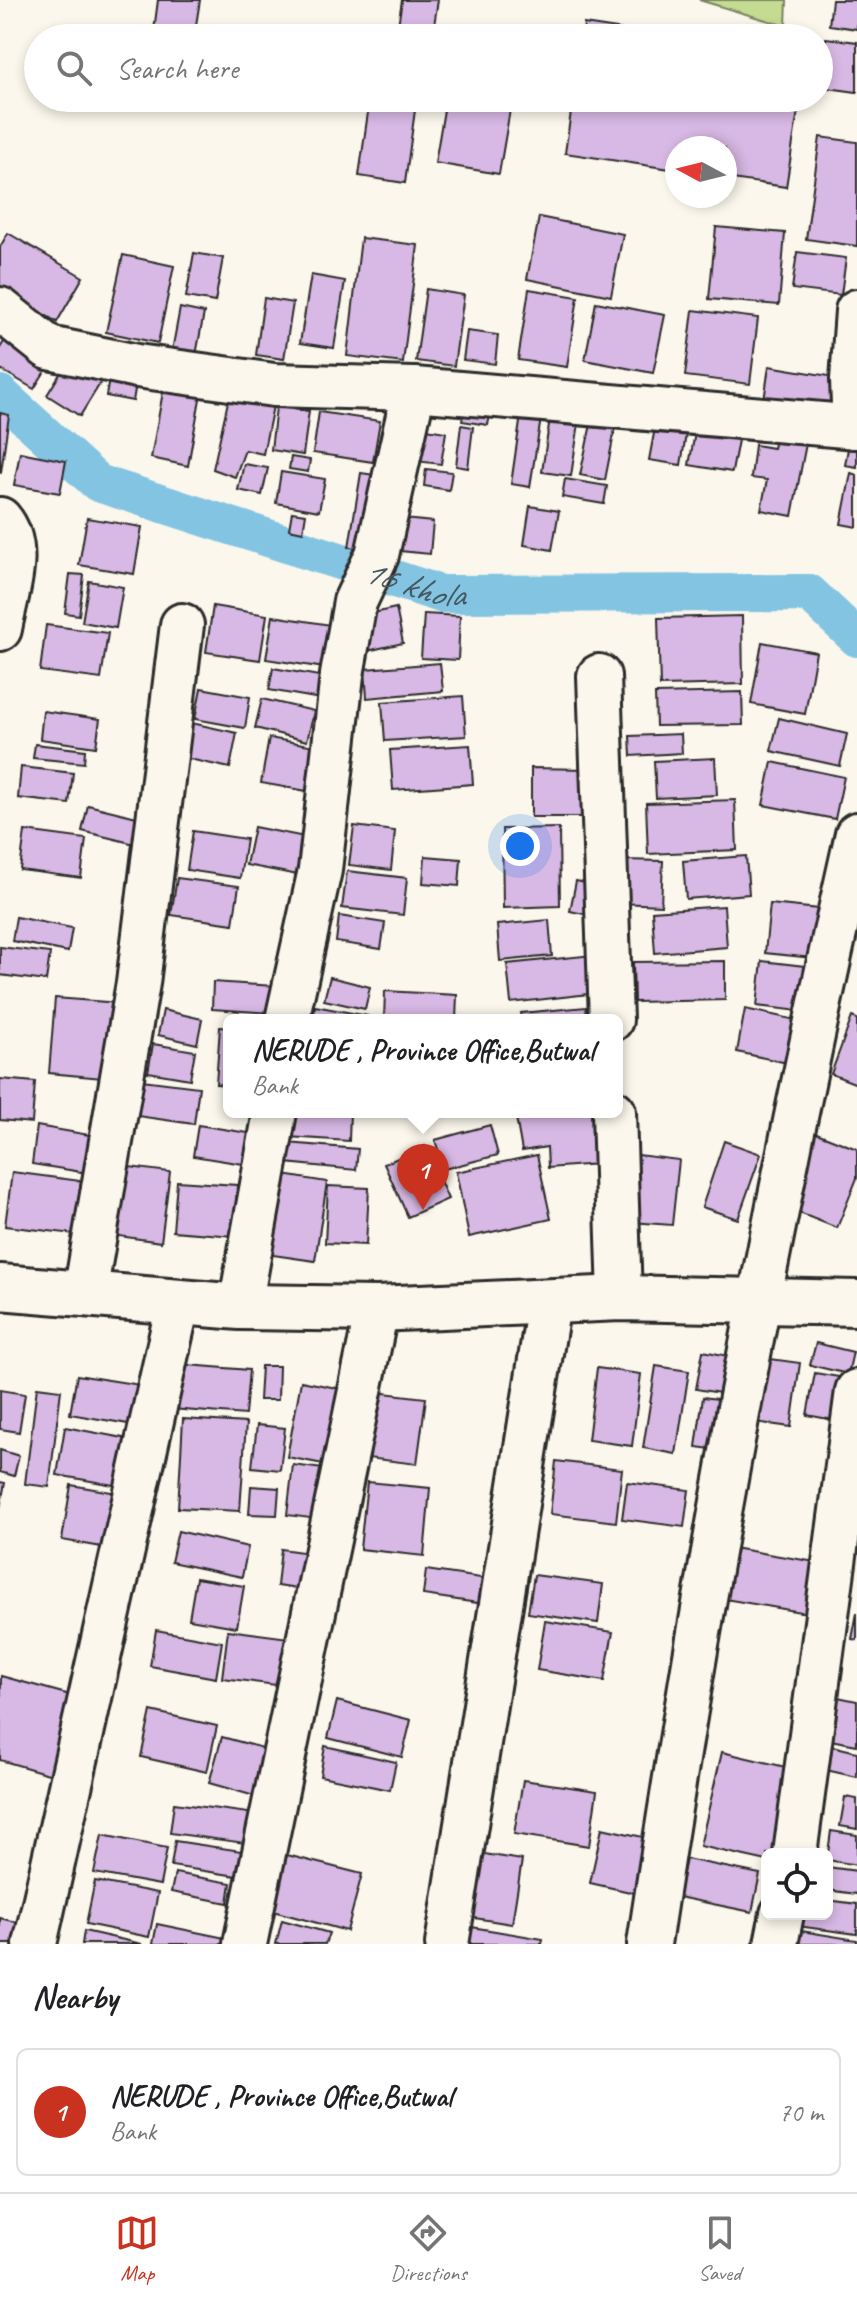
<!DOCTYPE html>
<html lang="en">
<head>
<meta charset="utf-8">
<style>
  body { margin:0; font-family:Caveat,sans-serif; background:#f6f6f6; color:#202124 }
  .controls { position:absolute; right:24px; bottom:24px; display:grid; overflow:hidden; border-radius:12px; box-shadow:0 4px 12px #0003 }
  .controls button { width:72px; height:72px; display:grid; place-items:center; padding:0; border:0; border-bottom:2px solid #e0e0e0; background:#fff; color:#202124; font:40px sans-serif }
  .compass { position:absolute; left:665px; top:136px; width:72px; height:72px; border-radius:50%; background:#fff; box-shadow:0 4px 12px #0003; rotate:277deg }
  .you { position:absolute; left:520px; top:846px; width:28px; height:28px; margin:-20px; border:6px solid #fff; border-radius:50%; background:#1a73e8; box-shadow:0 0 0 12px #1a73e833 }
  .badge { display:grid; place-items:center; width:52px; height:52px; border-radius:50%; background:#c8321e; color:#fff; font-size:26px; font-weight:700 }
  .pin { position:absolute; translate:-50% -66px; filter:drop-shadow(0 2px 4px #0008) }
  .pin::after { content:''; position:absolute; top:42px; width:28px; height:24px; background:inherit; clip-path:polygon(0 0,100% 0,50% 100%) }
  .popup { position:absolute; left:223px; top:1014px; width:400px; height:104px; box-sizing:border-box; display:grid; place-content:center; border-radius:12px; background:#fff; filter:drop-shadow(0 2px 6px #0005); font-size:26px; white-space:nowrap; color:#757577 }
  .popup b { font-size:30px; color:#202124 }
  .popup::after { content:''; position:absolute; left:50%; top:100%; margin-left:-16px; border:16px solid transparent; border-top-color:#fff }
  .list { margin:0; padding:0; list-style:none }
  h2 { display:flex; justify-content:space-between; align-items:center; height:104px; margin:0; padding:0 32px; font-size:34px }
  h2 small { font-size:26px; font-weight:400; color:#757577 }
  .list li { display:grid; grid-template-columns:52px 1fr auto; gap:24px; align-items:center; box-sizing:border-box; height:128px; margin:0 16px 16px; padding:0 16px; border:2px solid #e0e0e0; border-radius:12px }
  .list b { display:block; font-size:30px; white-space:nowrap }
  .list p { margin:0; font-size:26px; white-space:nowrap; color:#757577 }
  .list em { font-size:26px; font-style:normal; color:#757577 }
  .icon { flex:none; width:44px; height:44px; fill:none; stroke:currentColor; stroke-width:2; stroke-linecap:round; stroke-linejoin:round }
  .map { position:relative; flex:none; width:857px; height:1944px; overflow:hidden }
  .search { position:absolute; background:#fff; box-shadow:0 4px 12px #0003; left:24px; right:24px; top:24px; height:88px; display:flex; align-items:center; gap:20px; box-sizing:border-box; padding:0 28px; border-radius:44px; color:#757577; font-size:30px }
  .sheet { height:248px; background:#fff }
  nav { display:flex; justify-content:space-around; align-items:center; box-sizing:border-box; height:112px; border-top:2px solid #e0e0e0; background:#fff; font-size:22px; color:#757577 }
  nav a { display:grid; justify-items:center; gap:4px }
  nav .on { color:#c8321e }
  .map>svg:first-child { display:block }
  .green { fill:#c5db91; stroke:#78835e; stroke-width:2 }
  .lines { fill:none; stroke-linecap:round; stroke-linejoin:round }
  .canal { stroke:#82c4e2; stroke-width:38 }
  .building { fill:#d8b8e4; stroke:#2b2b2b; stroke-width:2 }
  .minor-casing { stroke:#2b2b2b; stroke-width:48 }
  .tertiary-casing { stroke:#2b2b2b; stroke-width:50 }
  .minor { stroke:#fbf7ec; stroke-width:42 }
  .tertiary { stroke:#fbf7ec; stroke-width:44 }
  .labels { text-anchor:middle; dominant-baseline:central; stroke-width:7; stroke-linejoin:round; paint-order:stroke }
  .water-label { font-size:36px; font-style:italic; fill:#455962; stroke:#fbf7ec }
</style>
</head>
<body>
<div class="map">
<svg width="857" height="1944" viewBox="0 0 857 1944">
  <rect width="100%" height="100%" fill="#fbf7ec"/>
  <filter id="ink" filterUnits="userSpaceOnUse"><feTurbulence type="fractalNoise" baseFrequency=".0125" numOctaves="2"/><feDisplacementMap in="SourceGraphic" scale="16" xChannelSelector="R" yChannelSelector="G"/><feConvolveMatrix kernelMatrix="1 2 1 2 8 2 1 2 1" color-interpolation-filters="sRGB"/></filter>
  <g filter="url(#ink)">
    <path class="green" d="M699 0H787L786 26Z"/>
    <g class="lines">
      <path class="canal" id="s1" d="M0 394 98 483 441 594 809 593 857 638"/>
    </g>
    <g class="building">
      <path d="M158 0H200L194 38H153Z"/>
      <path d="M402 0H438L432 38H396Z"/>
      <path d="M832 0H857V29L829 25Z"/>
      <path d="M584 24 676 38H582Z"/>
      <path d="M826 38 857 42V92L820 87Z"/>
      <path d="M370 98 416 103 405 183 359 176Z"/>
      <path d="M446 98H512L499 174 435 163Z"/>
      <path d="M573 98H800L786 187 725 178V148H677V170L565 153Z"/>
      <path d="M820 137 857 142V246L806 239Z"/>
      <path d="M539 217 623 234 611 296 527 279Z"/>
      <path d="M716 227 785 233 779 305 709 299Z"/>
      <path d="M8 233 83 277 57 322 0 288V247Z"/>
      <path d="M361 238 418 245 403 363 347 356Z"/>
      <path d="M797 252 846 258 841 295 792 289Z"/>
      <path d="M194 253 223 258 215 302 186 297Z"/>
      <path d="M123 255 174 266 158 343 106 332Z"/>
      <path d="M311 275 345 281 334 348 300 343Z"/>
      <path d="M426 289 464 295 454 366 416 361Z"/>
      <path d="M529 289 578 297 567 367 518 360Z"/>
      <path d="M264 298 293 303 284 359 256 355Z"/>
      <path d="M596 302 665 315 653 373 585 360Z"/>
      <path d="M180 308 204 313 196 355 172 351Z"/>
      <path d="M693 310 758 318 750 384 685 376Z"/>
      <path d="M467 331 498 335 495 364 463 360Z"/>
      <path d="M7 337 50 363 34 389 0 369V348Z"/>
      <path d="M68 361 101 382 80 416 47 395Z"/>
      <path d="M769 366 841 378 835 412 764 401Z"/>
      <path d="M110 373 137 378 133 401 106 396Z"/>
      <path d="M164 386 201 393 188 466 151 458Z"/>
      <path d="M229 397 273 406 263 454 245 450 235 477 213 469Z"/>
      <path d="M552 404 581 409 571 476 542 472Z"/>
      <path d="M464 406 491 410 488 425 462 421Z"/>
      <path d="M276 407 309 411 303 455 271 450Z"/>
      <path d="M319 412 380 421 373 462 313 453Z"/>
      <path d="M0 413 9 415 1 472 0 471Z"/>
      <path d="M521 415 541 418 530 487 511 484Z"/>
      <path d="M698 417 741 424 732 472 689 465Z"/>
      <path d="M779 422 809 428 792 516 761 510 767 480 751 478 755 445 773 448Z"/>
      <path d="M591 424 615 429 605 480 580 475Z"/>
      <path d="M461 425 473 427 468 468 456 466Z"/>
      <path d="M420 428 446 432 441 464 415 461Z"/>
      <path d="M655 428 686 434 681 465 649 460Z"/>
      <path d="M849 443 857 445V467L845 465Z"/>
      <path d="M20 452 66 461 60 493 14 485Z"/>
      <path d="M291 457 310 460 308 472 289 469Z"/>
      <path d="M244 464 268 468 262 495 238 490Z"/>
      <path d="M426 469 452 472 449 490 424 486Z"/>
      <path d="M281 472 325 479 319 511 276 503Z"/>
      <path d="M361 473 382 476 370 550 349 547Z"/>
      <path d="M851 473 857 475V527L841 524Z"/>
      <path d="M565 479 607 486 604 504 562 497Z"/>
      <path d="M530 506 559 511 552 550 524 545Z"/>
      <path d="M292 512 306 514 303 532 289 529Z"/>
      <path d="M87 518 142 527 134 574 79 565Z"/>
      <path d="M403 519 433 522 430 554 400 551Z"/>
      <path d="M70 574 84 575 79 615 65 613Z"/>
      <path d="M89 581 123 587 116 628 82 622Z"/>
      <path d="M213 606 267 615 260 660 206 652Z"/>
      <path d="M396 608 403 643 367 651 360 616Z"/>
      <path d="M424 614 460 616 458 660 421 658Z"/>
      <path d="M273 616 331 625 325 668 266 659Z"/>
      <path d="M742 616 743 684 660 686 658 618Z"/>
      <path d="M46 625 108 633 101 679 40 671Z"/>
      <path d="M762 642 816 652 805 714 751 704Z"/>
      <path d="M440 663 443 691 367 698 365 669Z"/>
      <path d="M273 668 325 677 321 699 269 690Z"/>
      <path d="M201 688 250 697 245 728 195 719Z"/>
      <path d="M742 692 743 725 656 726 655 694Z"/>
      <path d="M463 696 466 736 385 741 382 702Z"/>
      <path d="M262 699 314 711 307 741 255 728Z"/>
      <path d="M43 711 100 719 96 747 40 739Z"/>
      <path d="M779 718 847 734 840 766 771 751Z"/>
      <path d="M187 722 237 733 230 768 180 757Z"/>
      <path d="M681 734 682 753 631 756 630 736Z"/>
      <path d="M269 738 315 746 307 791 261 783Z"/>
      <path d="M35 744 85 750 84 763 33 758Z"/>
      <path d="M470 745 473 784 393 790 390 750Z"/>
      <path d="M715 758 717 795 656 798 654 761Z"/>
      <path d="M772 762 844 777 835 819 763 805Z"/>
      <path d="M21 767 73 773 69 804 18 798Z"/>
      <path d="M531 768 589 769 588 817H531Z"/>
      <path d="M735 800 737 850 648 854 646 803Z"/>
      <path d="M88 805 149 820 143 846 82 831Z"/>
      <path d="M354 826 395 831 391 870 349 865Z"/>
      <path d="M254 827 305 837 298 875 246 865Z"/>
      <path d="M559 828 560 906 503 908 502 829Z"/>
      <path d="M25 831 86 839 81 878 20 870Z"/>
      <path d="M193 831 246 839 240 878 187 870Z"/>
      <path d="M425 856 461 859 459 886 423 883Z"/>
      <path d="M746 856 749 894 686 899 683 861Z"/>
      <path d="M623 860 663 861 661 905 621 903Z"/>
      <path d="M347 871 407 878 403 915 342 908Z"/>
      <path d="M177 878 239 886 233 924 171 915Z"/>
      <path d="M576 881 599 886 593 916 570 911Z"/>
      <path d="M770 904 828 910 822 959 765 953Z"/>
      <path d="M724 906 727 947 655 953 652 911Z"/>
      <path d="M339 916 385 923 381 949 336 942Z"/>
      <path d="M16 917 72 928 68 952 12 941Z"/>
      <path d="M549 920 552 956 500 961 497 925Z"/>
      <path d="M0 947 50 953 46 981 0 975Z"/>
      <path d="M593 955 597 993 511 1003 507 964Z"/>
      <path d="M725 961V1000L634 1002 633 962Z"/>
      <path d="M762 961 813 967 808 1012 757 1006Z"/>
      <path d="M330 977 370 987 365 1009 324 1000Z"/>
      <path d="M213 982 274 986 273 1013 212 1009Z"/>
      <path d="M385 991 457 995 456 1020H384Z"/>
      <path d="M55 998 119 1003 113 1079 49 1073Z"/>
      <path d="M315 1006 368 1016 367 1020H313Z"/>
      <path d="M586 1007 587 1020H522L521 1013Z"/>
      <path d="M745 1009 801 1021 792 1064 737 1052Z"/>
      <path d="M163 1010 202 1019 197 1044 158 1035Z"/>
      <path d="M852 1017 857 1019V1084L831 1074Z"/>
      <path d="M220 1027 229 1028V1085L216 1084Z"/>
      <path d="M153 1044 195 1051 190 1079 148 1072Z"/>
      <path d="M0 1079 35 1082 32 1123 0 1120Z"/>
      <path d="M142 1080 199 1087 194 1124 137 1116Z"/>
      <path d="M289 1112H350L349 1141 288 1137Z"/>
      <path d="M515 1112H594L598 1164 548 1168 547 1147 522 1151Z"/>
      <path d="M198 1125 261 1135 256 1166 193 1156Z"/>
      <path d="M490 1125 498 1155 444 1169 435 1140Z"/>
      <path d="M37 1126 95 1136 88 1173 32 1164Z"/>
      <path d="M814 1132 857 1149V1178L837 1228 784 1207Z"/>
      <path d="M724 1141 761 1154 738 1219 702 1207Z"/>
      <path d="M287 1143 358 1149 356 1170 286 1163Z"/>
      <path d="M425 1146 448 1199 408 1217 384 1164Z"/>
      <path d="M537 1155 551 1219 469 1237 456 1172Z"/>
      <path d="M638 1155 679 1160 672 1225 631 1222Z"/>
      <path d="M113 1165 170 1172 161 1242 105 1234Z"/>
      <path d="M12 1172 81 1181 74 1234 5 1226Z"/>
      <path d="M271 1173 327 1182 315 1261 259 1253Z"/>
      <path d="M177 1181 237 1185 234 1236 173 1231Z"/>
      <path d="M328 1186 369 1188 366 1245 325 1243Z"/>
      <path d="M816 1343 853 1352 848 1374 810 1365Z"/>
      <path d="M703 1351 739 1358 732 1395 696 1389Z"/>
      <path d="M756 1357 800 1363 791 1427 747 1421Z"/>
      <path d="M175 1364 249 1370 245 1415 172 1409Z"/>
      <path d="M261 1366H279L278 1400H259Z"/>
      <path d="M656 1366 689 1371 676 1454 643 1448Z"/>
      <path d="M597 1368 641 1374 632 1446 588 1440Z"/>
      <path d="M815 1373 851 1379 844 1422 807 1415Z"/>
      <path d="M77 1375 147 1386 140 1426 70 1414Z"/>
      <path d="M301 1381 352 1391 339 1467 287 1457Z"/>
      <path d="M37 1387 61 1390 49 1487 25 1484Z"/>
      <path d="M0 1390 25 1394 19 1432 0 1429Z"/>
      <path d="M375 1392 426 1398 417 1464 367 1458Z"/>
      <path d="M703 1397 732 1401 725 1451 696 1447Z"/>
      <path d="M183 1419 246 1423 240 1511 178 1508Z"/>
      <path d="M257 1425 285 1428 280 1470 252 1467Z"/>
      <path d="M65 1427 134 1440 125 1487 57 1475Z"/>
      <path d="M0 1450 19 1456 14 1476 0 1472Z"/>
      <path d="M556 1461 622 1469 616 1522 550 1514Z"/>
      <path d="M293 1465 331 1470 325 1520 287 1515Z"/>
      <path d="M0 1482 5 1483 0 1508Z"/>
      <path d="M367 1482 430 1488 424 1556 360 1549Z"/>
      <path d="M627 1482 689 1490 684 1527 622 1519Z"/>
      <path d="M71 1485 123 1494 113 1549 62 1540Z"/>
      <path d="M251 1486 279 1488 277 1515 249 1514Z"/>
      <path d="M178 1531 248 1547 242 1577 171 1562Z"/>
      <path d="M721 1546 816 1562 807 1613 713 1597Z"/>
      <path d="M281 1549 317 1554 312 1591 277 1586Z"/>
      <path d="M426 1570 488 1579 485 1604 423 1595Z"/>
      <path d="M534 1575 603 1584 598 1623 528 1613Z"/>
      <path d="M196 1578 244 1586 237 1627 189 1619Z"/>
      <path d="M857 1613V1640L852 1639Z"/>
      <path d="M545 1621 613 1632 604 1681 537 1670Z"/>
      <path d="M156 1630 222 1642 216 1678 150 1666Z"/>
      <path d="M228 1630 297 1639 291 1687 222 1678Z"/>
      <path d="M1 1676 81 1698 59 1777 0 1760Z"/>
      <path d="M833 1696 857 1701V1745L825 1739Z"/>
      <path d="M337 1701 411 1720 402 1757 328 1738Z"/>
      <path d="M151 1711 217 1726 207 1772 141 1757Z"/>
      <path d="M222 1737 270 1750 258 1797 209 1783Z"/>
      <path d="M325 1746 396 1762 390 1790 320 1776Z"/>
      <path d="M832 1746 857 1752V1777L826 1770Z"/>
      <path d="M722 1752 798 1770 778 1854H767V1861L700 1846Z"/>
      <path d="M523 1780 597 1791 589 1846 514 1834Z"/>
      <path d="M845 1797 857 1799V1829L840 1826Z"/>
      <path d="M174 1803 256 1814 252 1844 170 1833Z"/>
      <path d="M602 1828 661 1841 648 1896 590 1883Z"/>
      <path d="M831 1831 857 1835V1865L827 1860Z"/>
      <path d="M102 1835 167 1848 160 1885 94 1873Z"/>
      <path d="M175 1841 248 1852 244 1877 171 1866Z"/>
      <path d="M478 1853 522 1860 512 1924 468 1917Z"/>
      <path d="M287 1855 362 1874 347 1931 273 1911Z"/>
      <path d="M686 1859 760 1874 752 1912 678 1897Z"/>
      <path d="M827 1867 857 1871V1894L827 1890Z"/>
      <path d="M175 1873 231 1883 228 1903 171 1892Z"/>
      <path d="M95 1881 158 1893 149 1937 86 1924Z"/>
      <path d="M827 1900 857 1904V1934L797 1926 799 1914H827Z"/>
      <path d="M0 1918 35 1927 31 1944H0Z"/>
      <path d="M282 1920 329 1933 325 1944H276Z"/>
      <path d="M157 1924 230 1939 229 1944H153Z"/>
      <path d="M466 1926 543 1939 542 1944H463Z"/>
      <path d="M789 1929 857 1940V1944H787Z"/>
      <path d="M84 1931 142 1944H82Z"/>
    </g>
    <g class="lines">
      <defs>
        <g id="minor">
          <path d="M0 309 49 348 137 366 274 385 414 389 857 427"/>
          <path d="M854 427 852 380 857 311"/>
          <path d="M0 519C25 548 6 594 0 629"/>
          <path d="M599 676 611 1020"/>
          <path d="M287 1020 320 870 342 675 355 602 377 555 414 389"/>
          <path d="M614 1112 620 1298"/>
          <path d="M85 1294 138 983 182 625"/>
          <path d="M240 1307 275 1112"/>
          <path d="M795 1854 857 1391"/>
          <path d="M35 1944 178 1304"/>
          <path d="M245 1944 377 1309"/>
          <path d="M447 1944 549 1303"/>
          <path d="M649 1944C705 1572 774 1201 857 834"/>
          <path d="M776 1944 782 1914"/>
        </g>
        <path id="tertiary" d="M0 1287 240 1307 377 1309 620 1298 857 1303"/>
      </defs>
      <use href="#minor" class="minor-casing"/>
      <use href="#tertiary" class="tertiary-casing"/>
      <use href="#minor" class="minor"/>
      <use href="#tertiary" class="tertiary"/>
    </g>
  </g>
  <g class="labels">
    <g class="water-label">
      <text stroke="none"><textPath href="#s1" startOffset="464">16 khola</textPath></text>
    </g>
  </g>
</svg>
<div class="controls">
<button><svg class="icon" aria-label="locate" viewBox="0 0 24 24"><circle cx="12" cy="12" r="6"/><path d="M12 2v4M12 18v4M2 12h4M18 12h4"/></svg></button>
</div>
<svg class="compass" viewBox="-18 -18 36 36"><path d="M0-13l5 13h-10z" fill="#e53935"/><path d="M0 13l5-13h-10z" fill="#757577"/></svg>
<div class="you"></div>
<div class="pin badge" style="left:423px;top:1210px">1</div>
<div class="popup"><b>NERUDE , Province Office,Butwal</b>Bank</div>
<div class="search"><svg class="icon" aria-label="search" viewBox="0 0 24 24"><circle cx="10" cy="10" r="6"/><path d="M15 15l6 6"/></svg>Search here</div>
</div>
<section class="sheet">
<h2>Nearby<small></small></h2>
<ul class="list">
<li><span class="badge">1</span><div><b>NERUDE , Province Office,Butwal</b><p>Bank</p></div><em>70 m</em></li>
</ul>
</section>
<nav>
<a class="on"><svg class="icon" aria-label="map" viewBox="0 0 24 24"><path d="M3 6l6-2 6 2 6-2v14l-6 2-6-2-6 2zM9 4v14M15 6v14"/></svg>Map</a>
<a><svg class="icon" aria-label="directions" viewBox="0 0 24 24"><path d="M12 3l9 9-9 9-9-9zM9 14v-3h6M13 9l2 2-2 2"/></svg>Directions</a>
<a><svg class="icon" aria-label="saved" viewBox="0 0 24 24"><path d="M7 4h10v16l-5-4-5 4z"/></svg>Saved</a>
</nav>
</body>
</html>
